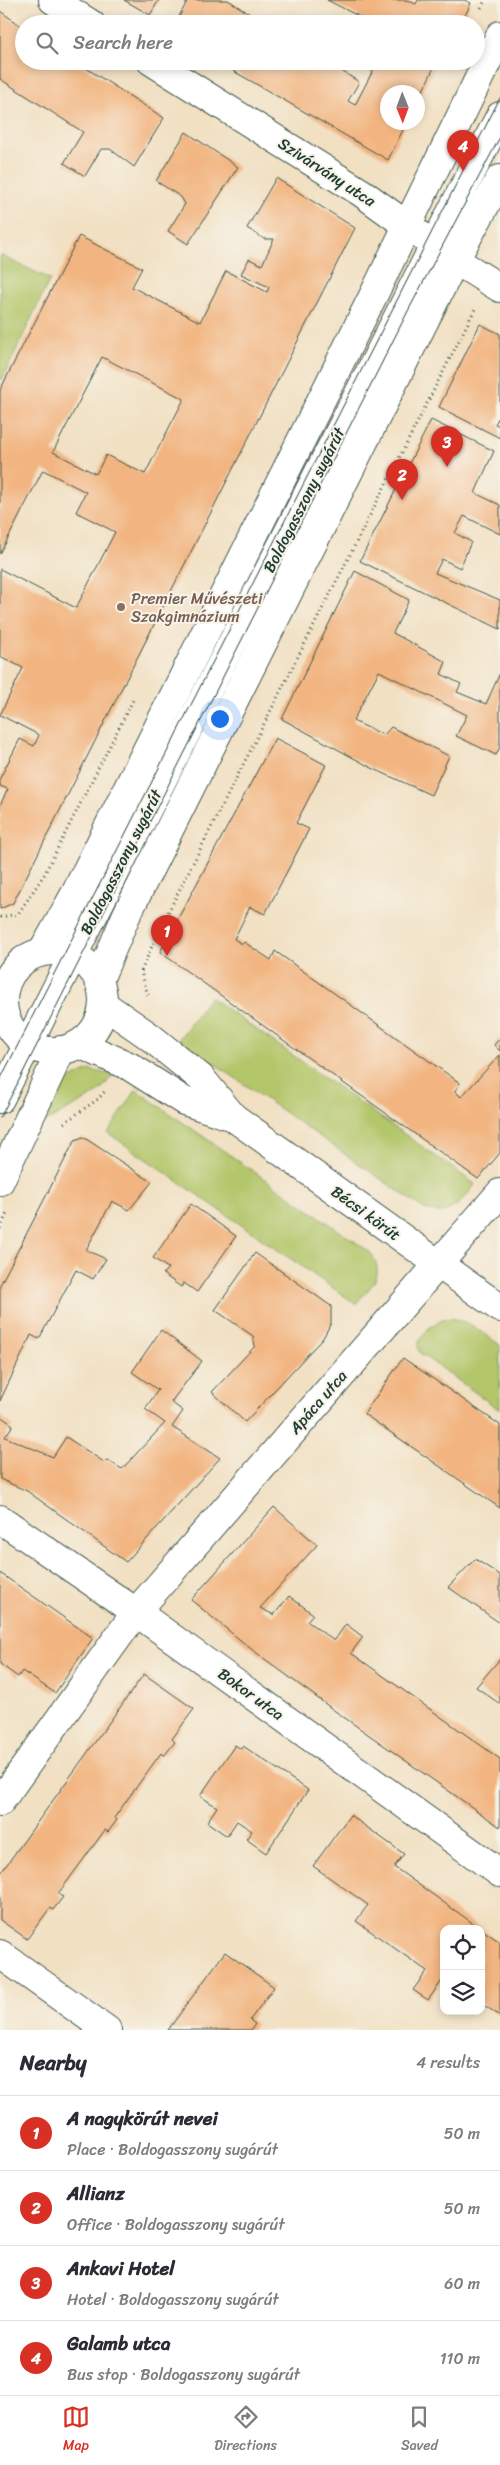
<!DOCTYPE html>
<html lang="en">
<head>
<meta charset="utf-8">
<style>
  body { margin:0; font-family:Sriracha,sans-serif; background:#f7f7f7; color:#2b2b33 }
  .controls { position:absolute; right:15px; bottom:15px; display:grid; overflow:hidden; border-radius:10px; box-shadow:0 2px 8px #0003 }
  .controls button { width:45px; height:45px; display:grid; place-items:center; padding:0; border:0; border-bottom:1px solid #e1e1e2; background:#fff; color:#2b2b33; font:25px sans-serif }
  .compass { position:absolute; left:380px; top:85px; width:45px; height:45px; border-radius:50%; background:#fff; box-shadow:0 2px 8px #0003; rotate:179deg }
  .you { position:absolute; left:219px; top:718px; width:18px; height:18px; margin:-12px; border:4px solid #fff; border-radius:50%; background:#1a73e8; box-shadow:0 0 0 8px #1a73e833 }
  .badge { display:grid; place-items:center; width:32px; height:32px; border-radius:50%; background:#d93025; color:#fff; font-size:16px; font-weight:700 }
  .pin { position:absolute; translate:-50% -41px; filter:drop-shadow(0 1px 2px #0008) }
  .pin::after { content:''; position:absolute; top:26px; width:18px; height:15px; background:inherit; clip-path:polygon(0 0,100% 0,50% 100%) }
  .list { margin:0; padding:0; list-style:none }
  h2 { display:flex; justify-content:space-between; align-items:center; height:65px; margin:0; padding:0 20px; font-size:21px }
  h2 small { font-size:16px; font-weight:400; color:#7c7c81 }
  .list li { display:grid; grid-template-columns:32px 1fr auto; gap:15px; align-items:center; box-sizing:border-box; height:75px; padding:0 20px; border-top:1px solid #e1e1e2 }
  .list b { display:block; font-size:19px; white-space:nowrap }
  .list p { margin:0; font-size:16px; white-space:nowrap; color:#7c7c81 }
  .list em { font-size:16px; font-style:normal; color:#7c7c81 }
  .icon { flex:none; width:28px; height:28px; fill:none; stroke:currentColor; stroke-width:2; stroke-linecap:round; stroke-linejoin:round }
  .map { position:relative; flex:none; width:500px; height:2030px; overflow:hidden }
  .search { position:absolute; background:#fff; box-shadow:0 2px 8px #0003; left:15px; right:15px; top:15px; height:55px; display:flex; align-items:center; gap:12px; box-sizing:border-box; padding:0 18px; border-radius:28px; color:#7c7c81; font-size:19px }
  .sheet { height:365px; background:#fff }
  nav { display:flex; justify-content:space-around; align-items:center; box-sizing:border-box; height:70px; border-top:1px solid #e1e1e2; background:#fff; font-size:14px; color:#7c7c81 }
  nav a { display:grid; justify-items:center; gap:2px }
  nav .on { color:#d93025 }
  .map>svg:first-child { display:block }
  .green { fill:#b3c66a; stroke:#69824f }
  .building { fill:#f2b581; fill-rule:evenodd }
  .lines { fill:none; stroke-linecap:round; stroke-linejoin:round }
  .minor-casing { stroke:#3e5549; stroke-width:30 }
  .path { stroke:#3e5549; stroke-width:3; stroke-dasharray:1 4; stroke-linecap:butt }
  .minor { stroke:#fff; stroke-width:28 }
  .tram { stroke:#1f3d34; stroke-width:1 }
  .education-dot { fill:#8d6e63; stroke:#f7f3e8; stroke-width:2 }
  .labels { text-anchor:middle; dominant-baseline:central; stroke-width:4; stroke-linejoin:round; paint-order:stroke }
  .street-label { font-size:16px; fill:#1f3d34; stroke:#f7f3e8 }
  .education-label { font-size:16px; fill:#785e54; stroke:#f7f3e8; text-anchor:start }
</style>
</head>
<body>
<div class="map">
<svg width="500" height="2030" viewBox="0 0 500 2030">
  <rect width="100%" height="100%" fill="#f7f3e8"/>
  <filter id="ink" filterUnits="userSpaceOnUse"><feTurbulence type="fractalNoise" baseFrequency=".02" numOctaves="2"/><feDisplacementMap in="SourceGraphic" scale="10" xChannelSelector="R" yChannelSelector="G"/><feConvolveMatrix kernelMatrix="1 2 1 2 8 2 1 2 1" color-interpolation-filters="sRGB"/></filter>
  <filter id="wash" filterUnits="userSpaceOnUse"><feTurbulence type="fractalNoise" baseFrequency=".0096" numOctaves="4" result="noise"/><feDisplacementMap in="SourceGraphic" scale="20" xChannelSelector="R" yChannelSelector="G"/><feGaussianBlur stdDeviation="1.12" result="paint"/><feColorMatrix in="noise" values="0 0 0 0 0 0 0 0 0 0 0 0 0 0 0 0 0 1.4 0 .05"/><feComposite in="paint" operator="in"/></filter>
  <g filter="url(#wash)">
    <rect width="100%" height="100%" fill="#f1e0c2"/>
    <g class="green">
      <path d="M0 255 50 279 2 380 0 379Z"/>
      <path d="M210 997 475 1184C463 1203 447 1219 424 1209L179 1039Z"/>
      <path d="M90 1070 113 1075 98 1093 44 1123 41 1122C55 1095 60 1081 90 1070Z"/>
      <path d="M136 1090 370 1252C387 1276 371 1285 356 1304L108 1133Z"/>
      <path d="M451 1318 470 1324 500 1345V1410L421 1354 418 1349C417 1334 437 1319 451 1318Z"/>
    </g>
    <g id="blocks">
      <g class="building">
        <path d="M124 0H159L150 15Z"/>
        <path d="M188 0H228L266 24H175Z"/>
        <path d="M327 0H406L416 4 418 0H464L471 3 461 24H374Z"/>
        <path d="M0 11 24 28V61H75L164 118 134 167 110 149H101L85 176 64 163 83 132 0 79Z"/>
        <path d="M216 61H326L359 82 348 101 355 105 378 61H437L418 101V92H388V122H407L388 160Z"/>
        <path d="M186 132 238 167 188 244 168 231 185 204 181 197 156 181Z"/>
        <path d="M276 178 355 228 13 903 0 909V805L8 789 0 786V778L20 739 34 746 39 735 0 715 23 668 0 656V569L76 608 115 532 76 512 86 492 43 470 0 554V390L79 236 142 268 132 287 200 322 226 271 267 292 269 287 241 274 249 259 262 265 274 239H264L247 228ZM102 357 184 399 145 474 106 455 96 474 53 452Z"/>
        <path d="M480 324 500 334V415L495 424 500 426V438L439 407Z"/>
        <path d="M431 420 494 451 475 493 500 505V534L464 516 455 533 471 542 460 568 442 559 435 573 500 600V629L360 561Z"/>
        <path d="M355 571 409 600 393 633 446 662 441 674 461 684 457 692 486 704 500 673V747L496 755 456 736 467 715 379 671 353 721 384 735 391 727 449 756 431 795 372 768 282 719Z"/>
        <path d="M275 738 326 765 296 823 309 829 265 914 250 907 234 939 242 944 244 942 271 960 275 951 460 1083 455 1091 461 1097 500 1055V1153L478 1179 160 952Z"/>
        <path d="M500 1038V1051L494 1045Z"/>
        <path d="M83 1137 152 1182 129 1210 112 1201 86 1250 106 1259 93 1279 76 1270 39 1339 31 1335 0 1401V1285L75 1140Z"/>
        <path d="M191 1204 236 1236 197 1292 184 1283 181 1287 163 1274 168 1268 153 1258Z"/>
        <path d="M255 1253 331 1306V1323L323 1338 245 1422 212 1392 255 1346 253 1336 215 1310Z"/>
        <path d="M161 1330 202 1361 171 1402 183 1411 172 1427 220 1458 126 1562 27 1491 0 1479V1416L13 1425 5 1437 53 1457 66 1437 104 1462 107 1460 122 1469 165 1423 145 1409 158 1390 132 1372Z"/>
        <path d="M403 1358 500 1425V1508L364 1414Z"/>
        <path d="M274 1507 317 1545 260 1608 274 1615 289 1596 313 1614 307 1621 334 1641 346 1624 363 1637 351 1653 500 1759V1827L335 1711 250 1648 191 1600Z"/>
        <path d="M475 1559 500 1575V1623L448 1587Z"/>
        <path d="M0 1573 93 1638 55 1693 22 1671 18 1677 0 1664Z"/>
        <path d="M500 1659V1704L476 1687Z"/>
        <path d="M144 1674 194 1709 172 1739 175 1742 164 1756 161 1753 114 1818 117 1820 108 1832 105 1830 58 1894 63 1897 53 1910 50 1908 27 1939 0 1920V1874Z"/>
        <path d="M235 1745 241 1749 243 1746 308 1790 266 1853 246 1839 252 1831 237 1821 227 1836 207 1822 217 1807 200 1796Z"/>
        <path d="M350 1815 404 1854 394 1867 481 1929H444V1978L428 2000 413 1990 427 1971 356 1921 368 1905 313 1866Z"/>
        <path d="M481 1929 500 1942V2016L481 2003Z"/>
        <path d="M225 1952 274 1987 250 2020 255 2024 251 2030H168Z"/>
      </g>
    </g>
  </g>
  <g filter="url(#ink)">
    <use href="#blocks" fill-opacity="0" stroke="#3e5549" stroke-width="1"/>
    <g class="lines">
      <defs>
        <g id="minor">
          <path d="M53 0 91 24"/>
          <path d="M151 61 362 193 455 260 500 288"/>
          <circle cx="53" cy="1001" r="50"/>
          <path d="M43 951 76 892 375 292 500 35"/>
          <path d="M99 980 126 916 455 260 500 179"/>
          <path d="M103 1004 149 1036 201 1078 233 1117 500 1308"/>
          <path d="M79 1044 129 1066 184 1101 233 1117"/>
          <path d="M0 1099 500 116"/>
          <path d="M0 1181 61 1050"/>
          <path d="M0 1519 136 1612 500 1873"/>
          <path d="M0 1802 136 1612 500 1193"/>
          <path d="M0 1954 107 2030"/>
        </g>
      </defs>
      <use href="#minor" class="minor-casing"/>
      <g class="path">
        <path d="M481 8 485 0"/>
        <path d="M0 917 18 914 44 875 134 698"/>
        <path d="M148 995 141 972 158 932 475 309"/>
        <path d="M64 1123 98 1099 106 1090"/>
        <path d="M0 1229 8 1211"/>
      </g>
      <use href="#minor" class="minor"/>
      <g class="tram">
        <path d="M0 1080 500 98"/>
        <path d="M0 1118 408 311 500 137"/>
      </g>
    </g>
  </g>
  <circle class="education-dot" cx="121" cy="607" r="5"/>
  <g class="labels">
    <g class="street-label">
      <text transform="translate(327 172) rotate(33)">Szivárvány utca</text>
      <text transform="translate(304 500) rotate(-63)">Boldogasszony sugárút</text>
      <text transform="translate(121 862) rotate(-63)">Boldogasszony sugárút</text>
      <text transform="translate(366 1213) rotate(36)">Bécsi körút</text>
      <text transform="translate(318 1402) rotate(-49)">Apáca utca</text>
      <text transform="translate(251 1694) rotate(36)">Bokor utca</text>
    </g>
    <g class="education-label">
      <text x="131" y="598">Premier Művészeti<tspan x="131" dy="18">Szakgimnázium</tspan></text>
    </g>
  </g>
</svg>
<div class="controls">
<button><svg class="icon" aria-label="locate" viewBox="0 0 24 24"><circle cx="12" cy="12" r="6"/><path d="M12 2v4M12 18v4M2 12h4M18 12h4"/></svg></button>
<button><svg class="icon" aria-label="layers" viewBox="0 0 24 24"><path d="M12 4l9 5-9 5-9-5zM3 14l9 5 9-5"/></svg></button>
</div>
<svg class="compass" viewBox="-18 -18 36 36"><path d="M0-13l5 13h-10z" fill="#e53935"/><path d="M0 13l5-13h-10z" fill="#7c7c81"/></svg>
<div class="you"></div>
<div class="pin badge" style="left:167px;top:956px">1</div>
<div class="pin badge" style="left:402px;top:500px">2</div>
<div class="pin badge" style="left:447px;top:467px">3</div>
<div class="pin badge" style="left:463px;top:171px">4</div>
<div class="search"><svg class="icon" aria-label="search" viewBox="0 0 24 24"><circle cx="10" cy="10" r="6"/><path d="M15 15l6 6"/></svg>Search here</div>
</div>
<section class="sheet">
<h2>Nearby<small>4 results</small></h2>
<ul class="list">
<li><span class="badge">1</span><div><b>A nagykörút nevei</b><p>Place · Boldogasszony sugárút</p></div><em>50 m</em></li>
<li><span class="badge">2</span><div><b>Allianz</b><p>Office · Boldogasszony sugárút</p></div><em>50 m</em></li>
<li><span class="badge">3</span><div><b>Ankavi Hotel</b><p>Hotel · Boldogasszony sugárút</p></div><em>60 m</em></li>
<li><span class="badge">4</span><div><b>Galamb utca</b><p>Bus stop · Boldogasszony sugárút</p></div><em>110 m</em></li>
</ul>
</section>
<nav>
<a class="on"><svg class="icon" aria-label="map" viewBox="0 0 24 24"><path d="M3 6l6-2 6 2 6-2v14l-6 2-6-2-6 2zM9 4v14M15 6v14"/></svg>Map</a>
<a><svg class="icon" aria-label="directions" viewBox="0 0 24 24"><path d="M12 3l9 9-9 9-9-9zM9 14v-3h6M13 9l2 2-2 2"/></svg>Directions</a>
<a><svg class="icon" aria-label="saved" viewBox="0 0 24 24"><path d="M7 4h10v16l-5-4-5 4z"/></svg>Saved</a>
</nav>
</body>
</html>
